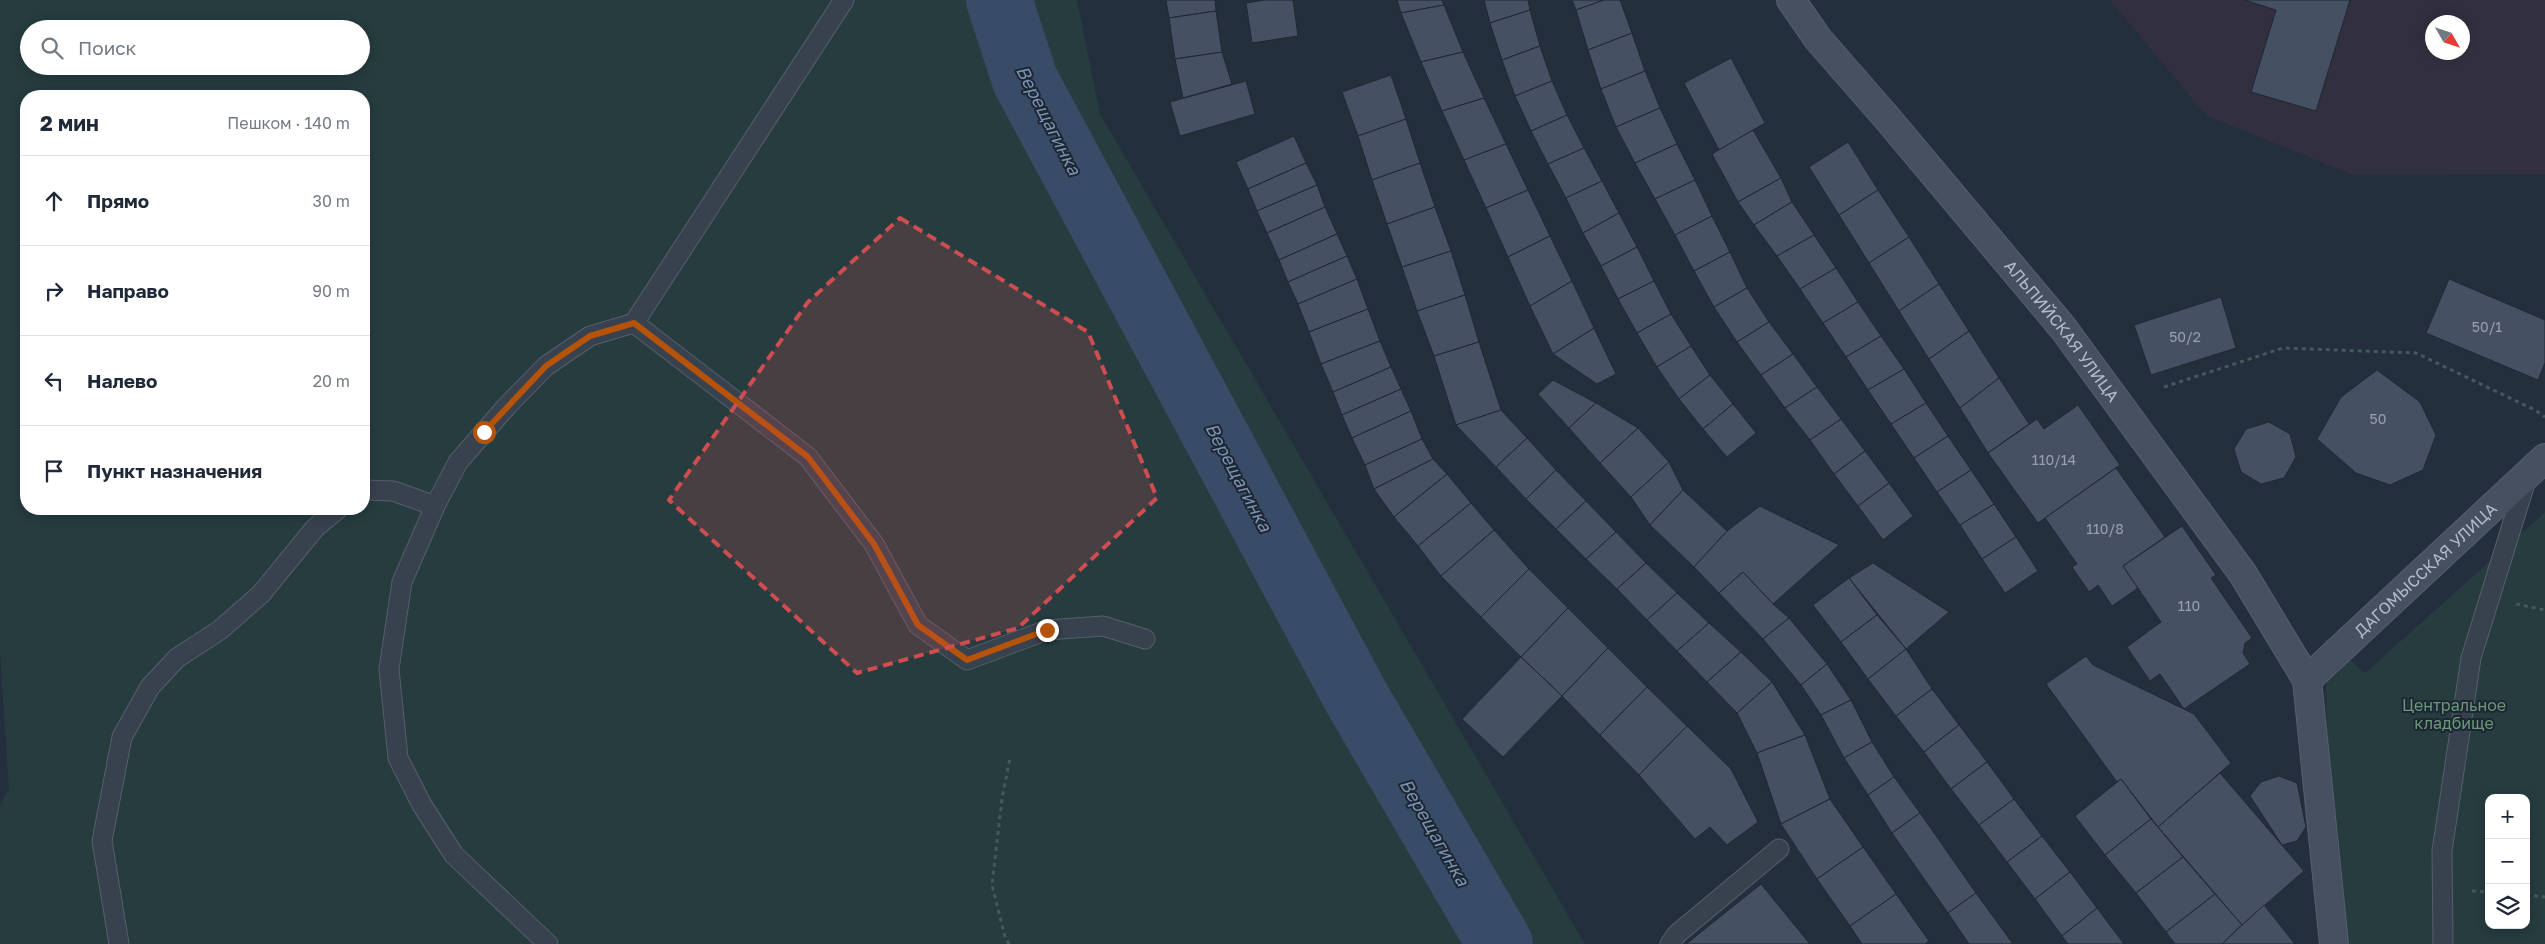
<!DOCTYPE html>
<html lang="ru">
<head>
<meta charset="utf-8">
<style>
  body { margin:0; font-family:"Golos Text",sans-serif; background:#f6f6f7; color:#1f2937 }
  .controls { position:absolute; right:15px; bottom:15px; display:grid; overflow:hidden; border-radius:10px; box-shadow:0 2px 12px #0003 }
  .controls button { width:45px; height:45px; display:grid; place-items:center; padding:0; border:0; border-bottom:1px solid #e0e1e3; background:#fff; color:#1f2937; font:25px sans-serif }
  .compass { position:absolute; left:2425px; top:15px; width:45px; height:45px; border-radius:50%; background:#fff; box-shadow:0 2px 12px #0003; rotate:129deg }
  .stop { position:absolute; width:15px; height:15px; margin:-11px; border:4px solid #b45309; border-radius:50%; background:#fff }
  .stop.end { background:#b45309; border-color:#fff; box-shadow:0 1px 5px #0008 }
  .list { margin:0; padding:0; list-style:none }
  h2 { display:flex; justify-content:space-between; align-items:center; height:65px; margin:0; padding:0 20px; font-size:21px }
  h2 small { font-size:16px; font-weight:400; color:#747a83 }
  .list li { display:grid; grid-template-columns:32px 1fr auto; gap:15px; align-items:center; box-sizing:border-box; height:90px; padding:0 20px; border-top:1px solid #e0e1e3 }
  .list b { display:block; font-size:19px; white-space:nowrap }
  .list em { font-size:16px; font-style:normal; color:#747a83 }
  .icon { flex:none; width:28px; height:28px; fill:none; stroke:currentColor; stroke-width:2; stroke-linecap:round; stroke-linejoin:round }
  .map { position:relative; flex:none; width:2545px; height:944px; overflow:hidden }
  .search { position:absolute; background:#fff; box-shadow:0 2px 12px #0003; left:20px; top:20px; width:350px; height:55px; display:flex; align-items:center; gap:12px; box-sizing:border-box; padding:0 18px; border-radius:28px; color:#747a83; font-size:19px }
  .panel { position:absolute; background:#fff; box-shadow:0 2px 12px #0003; left:20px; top:90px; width:350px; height:425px; border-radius:20px }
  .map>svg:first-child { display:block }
  .medical { fill:#32303f; fill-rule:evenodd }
  .green { fill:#263c3f; fill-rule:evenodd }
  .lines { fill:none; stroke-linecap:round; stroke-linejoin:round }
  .river { stroke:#394c67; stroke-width:66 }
  .building { fill:#455162; stroke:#1f2835 }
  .lane-casing { stroke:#565f6c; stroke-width:21 }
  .secondary-casing { stroke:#565f6c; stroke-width:30 }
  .path { stroke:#44595c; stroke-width:3; stroke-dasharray:4 4; stroke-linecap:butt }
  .lane { stroke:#38414e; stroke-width:19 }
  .secondary { stroke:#465061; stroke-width:28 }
  .route { stroke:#b45309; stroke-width:6 }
  .marked { fill:#ce4d50; fill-opacity:0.2; stroke:#ce4d50; stroke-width:4; stroke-dasharray:10 6; stroke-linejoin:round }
  .labels { text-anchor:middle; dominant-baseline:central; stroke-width:4; stroke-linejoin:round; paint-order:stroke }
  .number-label { font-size:14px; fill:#98a1af }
  .street-label { font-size:16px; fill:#b4bcc9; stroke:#1d2633 }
  .park-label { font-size:16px; fill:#6b9a76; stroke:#1d2633 }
  .water-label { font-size:18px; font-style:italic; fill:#7c92b1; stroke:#1d2633 }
</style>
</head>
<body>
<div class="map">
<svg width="2545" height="944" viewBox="0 0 2545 944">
  <rect width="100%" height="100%" fill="#242f3e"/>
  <path class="medical" d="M2110 0H2545V174L2353 175 2207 116ZM2432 22H2462V52H2432Z"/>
  <g class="green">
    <path d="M0 0H1077L1100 114 1585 944H0V805L9 789 0 653ZM29 29H361V66H29ZM26 96H364V509H26Z"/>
    <path d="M2545 512V944H2332L2325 638 2365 673ZM2489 798H2526V925H2489Z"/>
  </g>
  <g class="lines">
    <path class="river" d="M999 0 1025 80 1356 697 1500 944"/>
  </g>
  <g class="building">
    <path d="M1166 0H1215L1216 11 1169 18Z"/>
    <path d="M1265 0H1293L1298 36 1252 43 1246 3Z"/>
    <path d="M1397 0H1442L1444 5 1401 13Z"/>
    <path d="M1484 0H1528L1530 10 1490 23Z"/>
    <path d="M1572 0H1604L1576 10Z"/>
    <path d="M1604 0H1620L1632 33 1588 50 1576 10Z"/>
    <path d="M2244 0H2350L2316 111 2251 92 2276 10Z"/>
    <path d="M1444 5 1463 52 1421 62 1401 13Z"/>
    <path d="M1530 10 1540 46 1502 60 1490 23Z"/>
    <path d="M1216 11 1222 52 1175 59 1169 18Z"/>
    <path d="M1632 33 1645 71 1601 89 1588 50Z"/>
    <path d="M1540 46 1552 81 1515 96 1502 60Z"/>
    <path d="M1222 52 1232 84 1183 98 1175 59Z"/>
    <path d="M1463 52 1484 98 1442 111 1421 62Z"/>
    <path d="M1731 58 1765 123 1719 150 1684 83Z"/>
    <path d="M1645 71 1660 108 1616 127 1601 89Z"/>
    <path d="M1391 75 1406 119 1358 136 1342 92Z"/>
    <path d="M1246 81 1255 114 1180 136 1170 102Z"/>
    <path d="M1552 81 1567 115 1531 131 1515 96Z"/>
    <path d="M1484 98 1506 144 1464 160 1442 111Z"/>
    <path d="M1660 108 1677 144 1635 163 1616 127Z"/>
    <path d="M1567 115 1584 148 1548 164 1531 131Z"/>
    <path d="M1406 119 1420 163 1372 180 1358 136Z"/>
    <path d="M1753 130 1781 178 1738 202 1712 154Z"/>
    <path d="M1294 136 1306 163 1248 189 1236 162Z"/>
    <path d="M1848 142 1878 190 1839 215 1809 167Z"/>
    <path d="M1506 144 1528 190 1486 208 1464 160Z"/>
    <path d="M1677 144 1695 180 1655 199 1635 163Z"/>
    <path d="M1584 148 1602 181 1566 198 1548 164Z"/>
    <path d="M1306 163 1317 185 1257 211 1248 189Z"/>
    <path d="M1420 163 1435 207 1387 224 1372 180Z"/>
    <path d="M1781 178 1792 202 1754 225 1738 202Z"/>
    <path d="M1695 180 1712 216 1675 235 1655 199Z"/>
    <path d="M1602 181 1619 213 1583 233 1566 198Z"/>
    <path d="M1317 185 1325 207 1267 233 1257 211Z"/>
    <path d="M1528 190 1550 236 1508 257 1486 208Z"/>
    <path d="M1878 190 1909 237 1869 263 1839 215Z"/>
    <path d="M1792 202 1814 235 1777 256 1754 225Z"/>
    <path d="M1325 207 1337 234 1279 260 1267 233Z"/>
    <path d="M1435 207 1451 251 1402 267 1387 224Z"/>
    <path d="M1619 213 1637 247 1601 266 1583 233Z"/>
    <path d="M1712 216 1730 252 1694 271 1675 235Z"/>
    <path d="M1337 234 1347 256 1288 282 1279 260Z"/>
    <path d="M1814 235 1836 268 1800 289 1777 256Z"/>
    <path d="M1550 236 1572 281 1530 306 1508 257Z"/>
    <path d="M1909 237 1939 284 1899 311 1869 263Z"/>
    <path d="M1637 247 1654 281 1618 299 1601 266Z"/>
    <path d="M1451 251 1465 295 1417 311 1402 267Z"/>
    <path d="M1730 252 1747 288 1714 307 1694 271Z"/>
    <path d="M1347 256 1357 279 1298 304 1288 282Z"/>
    <path d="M1836 268 1858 302 1823 323 1800 289Z"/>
    <path d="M1357 279 1368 309 1309 332 1298 304Z"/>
    <path d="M2449 279 2545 320V363L2538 380 2426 333Z"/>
    <path d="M1572 281 1594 328 1553 354 1530 306Z"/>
    <path d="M1654 281 1671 314 1637 333 1618 299Z"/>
    <path d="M1939 284 1969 331 1929 359 1899 311Z"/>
    <path d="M1747 288 1769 322 1737 342 1714 307Z"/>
    <path d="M1465 295 1479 342 1434 356 1417 311Z"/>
    <path d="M2221 297 2236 348 2151 375 2134 325Z"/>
    <path d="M1858 302 1881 336 1846 357 1823 323Z"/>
    <path d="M1368 309 1380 341 1321 364 1309 332Z"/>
    <path d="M1671 314 1691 346 1657 367 1637 333Z"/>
    <path d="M1769 322 1793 354 1761 375 1737 342Z"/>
    <path d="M1594 328 1616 374 1597 384 1553 354Z"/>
    <path d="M1969 331 1999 378 1960 408 1929 359Z"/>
    <path d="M1881 336 1904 369 1868 390 1846 357Z"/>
    <path d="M1380 341 1391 367 1333 392 1321 364Z"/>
    <path d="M1479 342 1501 410 1456 425 1434 356Z"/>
    <path d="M1691 346 1710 375 1679 399 1657 367Z"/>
    <path d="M1793 354 1817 387 1785 408 1761 375Z"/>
    <path d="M1391 367 1401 389 1342 415 1333 392Z"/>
    <path d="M1904 369 1926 403 1891 424 1868 390Z"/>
    <path d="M2377 370 2420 402 2436 435 2423 470 2390 485 2356 473 2317 439 2341 397Z"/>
    <path d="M1710 375 1733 404 1703 429 1679 399Z"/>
    <path d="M1999 378 2029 424 1988 453 1960 408Z"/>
    <path d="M1553 380 1596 403 1569 428 1538 394Z"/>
    <path d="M1817 387 1841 419 1810 440 1785 408Z"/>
    <path d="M1401 389 1411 411 1352 438 1342 415Z"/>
    <path d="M1596 403 1638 428 1600 463 1569 428Z"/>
    <path d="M1926 403 1948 436 1914 458 1891 424Z"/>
    <path d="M1733 404 1756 433 1727 457 1703 429Z"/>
    <path d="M2078 405 2120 465 2038 523 1988 453 2037 419 2044 429Z"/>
    <path d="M1501 410 1527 438 1496 467 1456 425Z"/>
    <path d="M1411 411 1422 439 1365 465 1352 438Z"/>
    <path d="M1841 419 1865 451 1834 474 1810 440Z"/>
    <path d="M2269 422 2290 434 2296 457 2284 478 2261 484 2241 472 2234 449 2246 429Z"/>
    <path d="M1638 428 1669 462 1631 497 1600 463Z"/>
    <path d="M1948 436 1971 470 1937 492 1914 458Z"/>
    <path d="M1527 438 1556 470 1526 499 1496 467Z"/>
    <path d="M1422 439 1433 459 1374 489 1365 465Z"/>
    <path d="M1865 451 1889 483 1858 506 1834 474Z"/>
    <path d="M1433 459 1447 474 1394 517 1374 489Z"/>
    <path d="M1669 462 1683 490 1650 525 1631 497Z"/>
    <path d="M2116 468 2165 537 2123 566 2138 588 2112 606 2098 585 2089 592 2072 567 2077 564 2045 518Z"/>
    <path d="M1556 470 1586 501 1556 529 1526 499Z"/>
    <path d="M1971 470 1994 504 1960 525 1937 492Z"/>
    <path d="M1447 474 1471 503 1418 546 1394 517Z"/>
    <path d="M1889 483 1913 516 1883 540 1858 506Z"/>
    <path d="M1683 490 1727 531 1694 567 1650 525Z"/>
    <path d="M1586 501 1616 532 1586 559 1556 529Z"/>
    <path d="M1471 503 1494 530 1441 576 1418 546Z"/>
    <path d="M1994 504 2016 537 1982 559 1960 525Z"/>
    <path d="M1760 506 1839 545 1773 604 1743 572 1719 593 1694 567 1727 531Z"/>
    <path d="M2182 526 2216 575 2211 578 2252 638 2245 643 2243 653 2250 664 2184 709 2160 674 2150 681 2127 647 2161 622 2123 566Z"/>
    <path d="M1494 530 1529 569 1481 617 1441 576Z"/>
    <path d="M1616 532 1646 563 1617 589 1586 559Z"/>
    <path d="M2016 537 2038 571 2005 593 1982 559Z"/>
    <path d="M1646 563 1677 593 1647 620 1617 589Z"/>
    <path d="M1873 563 1949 612 1906 649 1849 578Z"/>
    <path d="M1529 569 1568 608 1521 657 1481 617Z"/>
    <path d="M1743 572 1773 604 1789 618 1763 639 1719 593Z"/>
    <path d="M1849 578 1877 615 1841 642 1813 605Z"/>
    <path d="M1677 593 1709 623 1677 651 1647 620Z"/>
    <path d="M1568 608 1608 648 1562 696 1521 657Z"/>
    <path d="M1877 615 1906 649 1868 679 1841 642Z"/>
    <path d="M1789 618 1827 664 1801 685 1763 639Z"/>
    <path d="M1709 623 1741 652 1707 682 1677 651Z"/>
    <path d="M1608 648 1647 687 1600 735 1562 696Z"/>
    <path d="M1906 649 1932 689 1896 716 1868 679Z"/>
    <path d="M1741 652 1772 682 1737 713 1707 682Z"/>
    <path d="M2086 656 2093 665 2194 714 2231 763 2158 827 2121 779 2117 782 2046 684Z"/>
    <path d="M1521 657 1562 696 1503 757 1462 719Z"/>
    <path d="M1827 664 1851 700 1821 715 1801 685Z"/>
    <path d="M1772 682 1805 735 1757 753 1737 713Z"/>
    <path d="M1647 687 1687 726 1639 775 1600 735Z"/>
    <path d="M1932 689 1959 725 1924 752 1896 716Z"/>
    <path d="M1851 700 1872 742 1844 758 1821 715Z"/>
    <path d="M1959 725 1987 762 1951 789 1924 752Z"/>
    <path d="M1687 726 1731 769 1758 822 1727 845 1710 827 1695 839 1639 775Z"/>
    <path d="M1805 735 1830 799 1781 824 1757 753Z"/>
    <path d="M1872 742 1894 777 1868 795 1844 758Z"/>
    <path d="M1987 762 2014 799 1979 825 1951 789Z"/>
    <path d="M2220 773 2304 871 2242 925 2158 827Z"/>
    <path d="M2279 776 2297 783 2306 827 2297 841 2282 845 2250 796 2261 782Z"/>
    <path d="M1894 777 1920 813 1892 833 1868 795Z"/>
    <path d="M2121 779 2151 819 2105 855 2075 816Z"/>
    <path d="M1830 799 1863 847 1817 879 1781 824Z"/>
    <path d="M2014 799 2042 836 2007 862 1979 825Z"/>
    <path d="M1920 813 1976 893 1948 913 1892 833Z"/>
    <path d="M2151 819 2183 857 2136 893 2105 855Z"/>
    <path d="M2042 836 2070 872 2035 899 2007 862Z"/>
    <path d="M1863 847 1896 894 1850 926 1817 879Z"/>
    <path d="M2183 857 2215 894 2166 932 2136 893Z"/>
    <path d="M2070 872 2097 908 2062 936 2035 899Z"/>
    <path d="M1761 884 1810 944H1686Z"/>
    <path d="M1976 893 2013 944H1969L1948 913Z"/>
    <path d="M1896 894 1929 941 1925 944H1862L1850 926Z"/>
    <path d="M2215 894 2242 925 2222 944H2175L2166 932Z"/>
    <path d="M2264 905 2295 944H2222L2242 925Z"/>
    <path d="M2097 908 2124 944H2068L2062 936Z"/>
  </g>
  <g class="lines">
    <defs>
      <g id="lane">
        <path d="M634 323 844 0"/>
        <path d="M364 490 393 491 435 506"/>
        <path d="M119 944 102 841 122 737 150 687 177 658 220 630 261 594 315 528 338 509"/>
        <path d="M548 944 454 855 422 805 398 758 389 669 402 582 435 506 458 462 506 407 546 366 590 336 634 323 808 457 874 544 918 625 967 660 1047 630 1103 626 1145 639"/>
        <path d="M1670 944 1677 934 1779 849"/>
        <path d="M2443 944 2442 851 2471 658 2527 477"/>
      </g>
      <g id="secondary">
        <path id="s1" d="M1791 0 1818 39 1887 118 2063 328 2243 574 2307 680 2334 944"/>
        <path id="s2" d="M2307 680 2545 458"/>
      </g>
    </defs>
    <use href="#lane" class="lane-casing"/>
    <use href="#secondary" class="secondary-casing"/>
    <g class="path">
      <path d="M2164 387 2283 348 2416 353 2535 410 2545 417"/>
      <path d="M2516 604 2545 610"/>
      <path d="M2472 891 2489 892"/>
      <path d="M2526 895 2545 897"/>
      <path d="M1009 944 1005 937 992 885 1002 799 1010 758"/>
    </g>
    <use href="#lane" class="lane"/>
    <use href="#secondary" class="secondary"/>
  </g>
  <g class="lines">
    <path class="route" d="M484 432 546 366 590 336 634 323 808 457 874 544 918 625 967 660 1047 630"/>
  </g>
  <path class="marked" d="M900 218 1088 332 1157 498 1018 628 857 673 669 500 808 302Z"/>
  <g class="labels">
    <g class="number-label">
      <text x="2487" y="326">50/1</text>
      <text x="2185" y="336">50/2</text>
      <text x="2378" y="418">50</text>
      <text x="2054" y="459">110/14</text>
      <text x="2105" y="528">110/8</text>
      <text x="2189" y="605">110</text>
    </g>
    <g class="street-label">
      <text stroke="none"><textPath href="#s1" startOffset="428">АЛЬПИЙСКАЯ УЛИЦА</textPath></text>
      <text stroke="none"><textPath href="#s2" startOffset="162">ДАГОМЫССКАЯ УЛИЦА</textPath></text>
    </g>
    <g class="park-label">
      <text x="2454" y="705">Центральное<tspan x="2454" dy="18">кладбище</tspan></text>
    </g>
    <g class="water-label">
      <text transform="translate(1049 120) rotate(63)">Верещагинка</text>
      <text transform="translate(1239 477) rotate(62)">Верещагинка</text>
      <text transform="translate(1435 832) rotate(60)">Верещагинка</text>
    </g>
  </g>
</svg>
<div class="controls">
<button>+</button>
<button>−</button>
<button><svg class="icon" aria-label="layers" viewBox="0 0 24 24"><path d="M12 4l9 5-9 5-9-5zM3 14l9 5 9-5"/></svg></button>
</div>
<svg class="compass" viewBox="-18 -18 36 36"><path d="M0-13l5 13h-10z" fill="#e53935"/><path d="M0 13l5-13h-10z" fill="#747a83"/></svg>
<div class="stop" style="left:484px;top:432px"></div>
<div class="stop end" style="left:1047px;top:630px"></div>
<div class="search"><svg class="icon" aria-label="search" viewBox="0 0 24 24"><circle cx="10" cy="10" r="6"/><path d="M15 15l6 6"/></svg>Поиск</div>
<section class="panel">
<h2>2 мин<small>Пешком · 140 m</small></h2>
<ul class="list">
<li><svg class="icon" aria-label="ahead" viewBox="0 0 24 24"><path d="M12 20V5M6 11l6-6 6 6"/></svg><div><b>Прямо</b></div><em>30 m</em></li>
<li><svg class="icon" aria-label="right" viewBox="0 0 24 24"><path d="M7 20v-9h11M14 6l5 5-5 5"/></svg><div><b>Направо</b></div><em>90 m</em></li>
<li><svg class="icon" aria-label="left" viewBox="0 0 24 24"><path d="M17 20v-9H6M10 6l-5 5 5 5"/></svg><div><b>Налево</b></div><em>20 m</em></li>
<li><svg class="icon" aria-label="arrive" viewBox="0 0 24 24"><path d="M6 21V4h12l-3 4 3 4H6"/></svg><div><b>Пункт назначения</b></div></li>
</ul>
</section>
</div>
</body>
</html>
